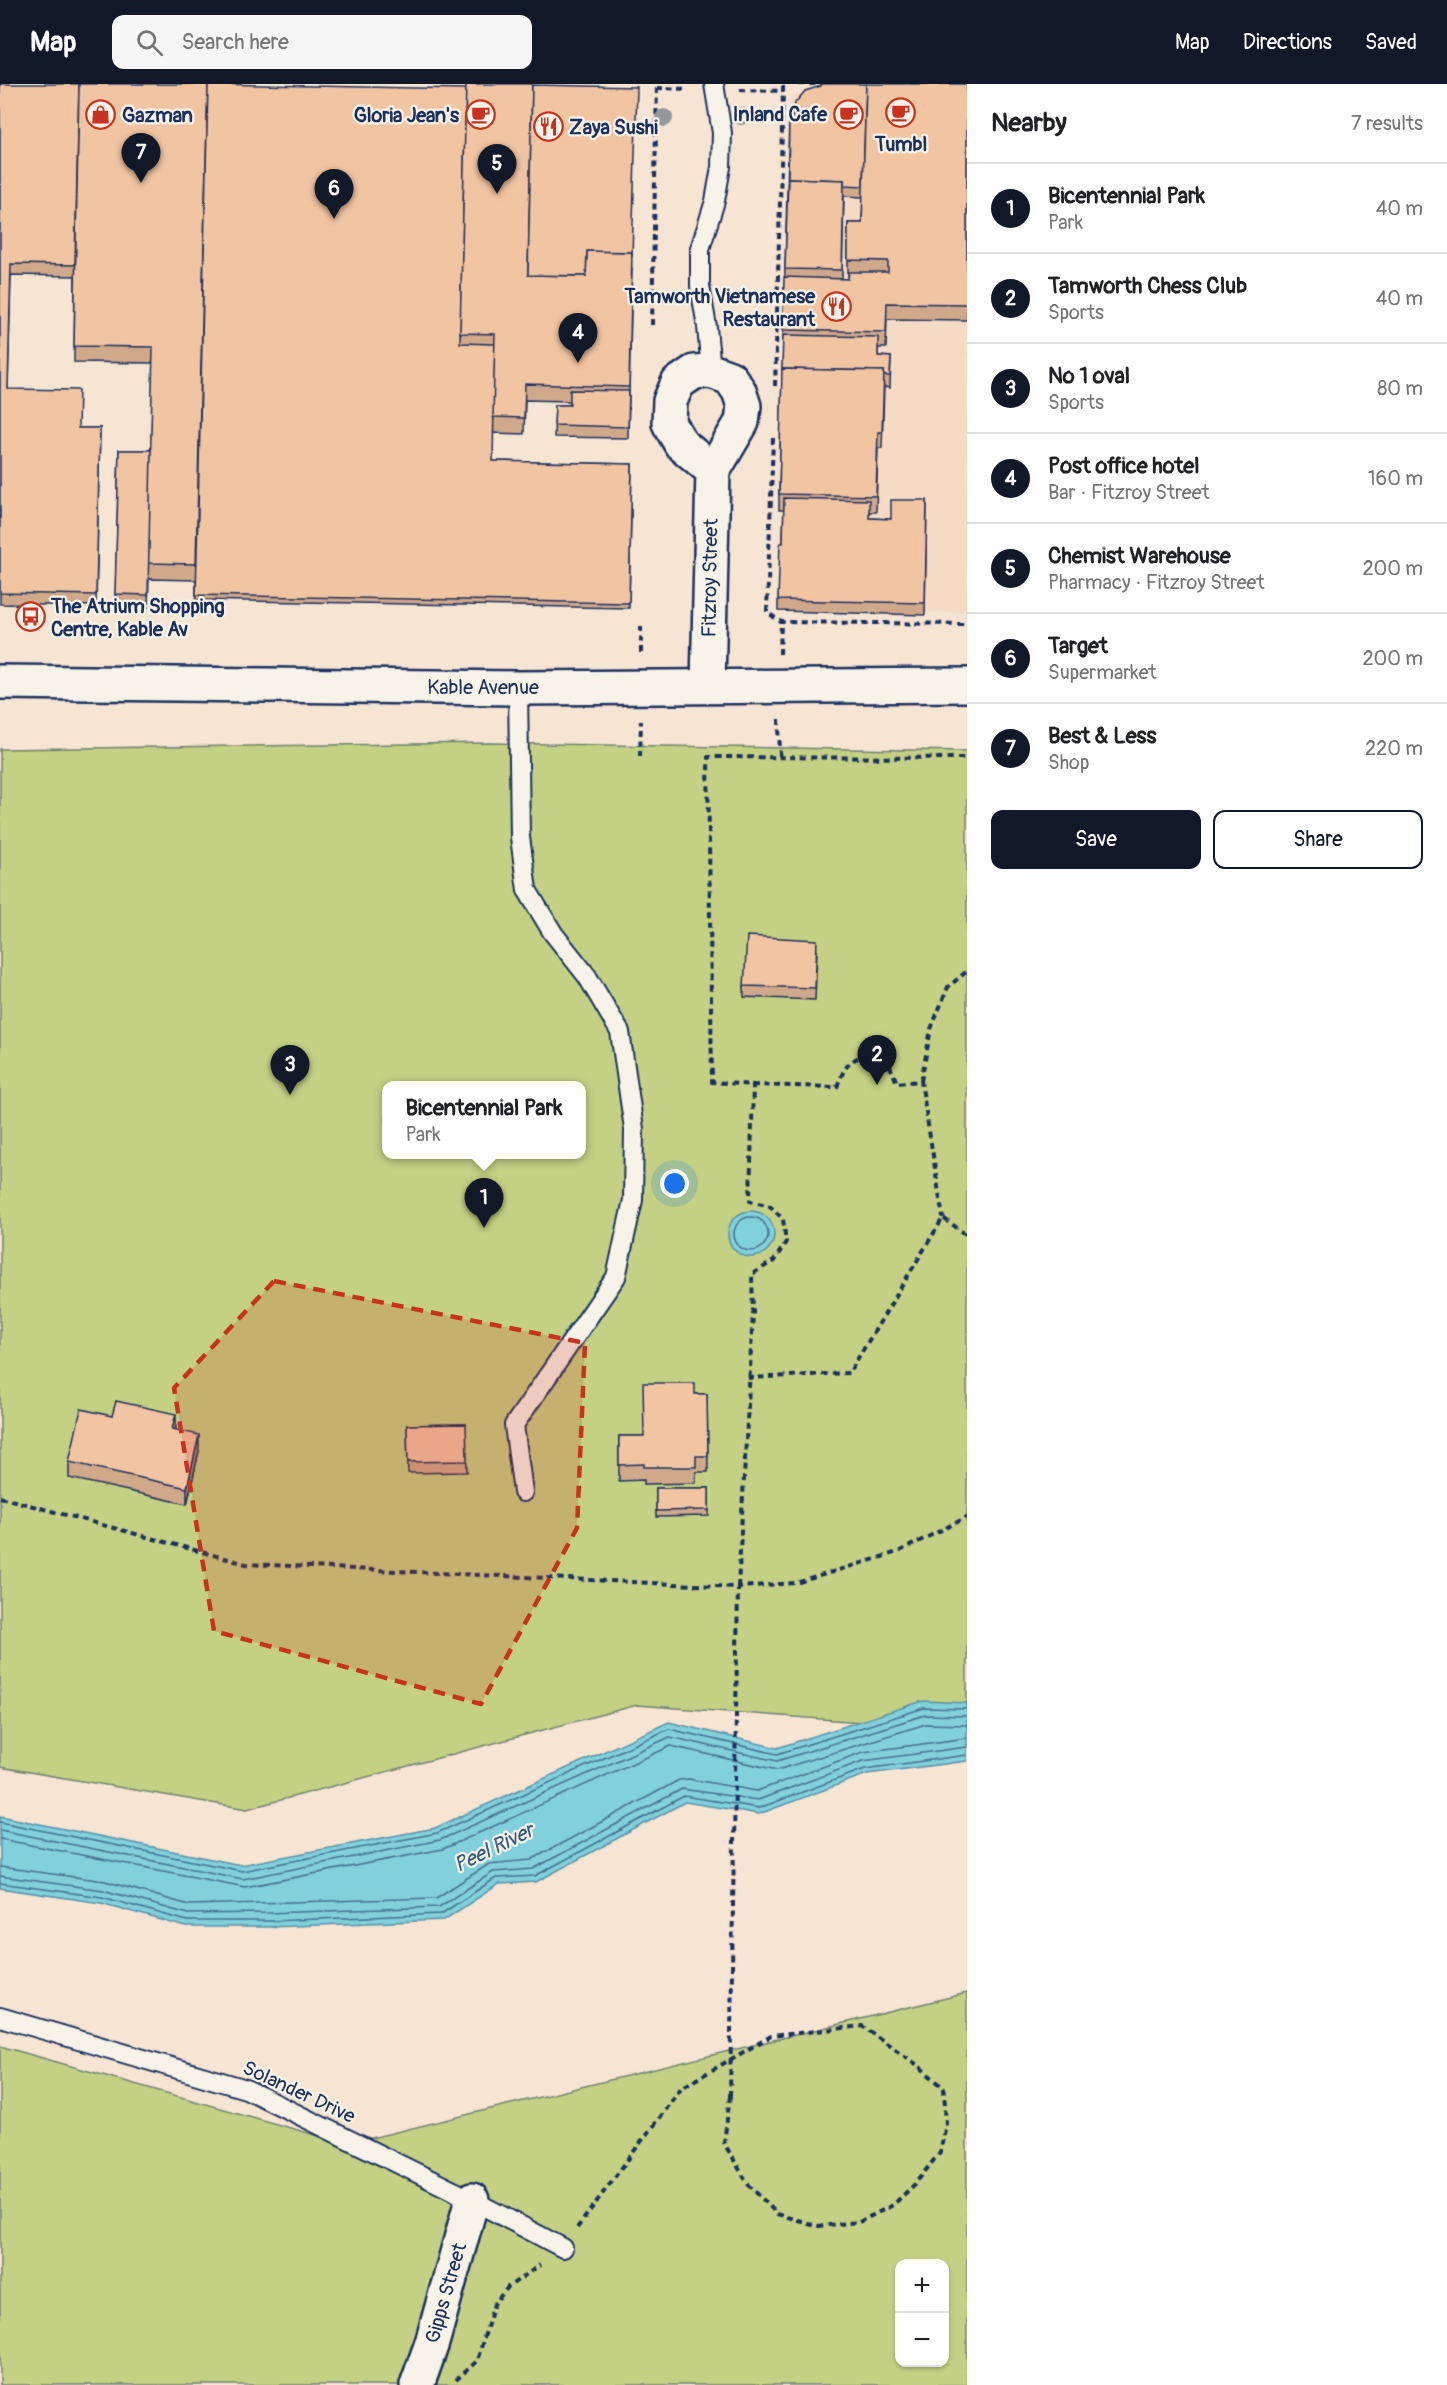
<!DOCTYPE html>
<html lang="en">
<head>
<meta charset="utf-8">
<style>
  body { margin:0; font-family:Pangolin,sans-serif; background:#f6f6f6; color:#202124 }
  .controls { position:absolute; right:18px; bottom:18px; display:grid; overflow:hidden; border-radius:12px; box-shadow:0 2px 4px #0004 }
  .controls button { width:54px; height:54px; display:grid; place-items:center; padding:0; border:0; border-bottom:2px solid #e0e0e0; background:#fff; color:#202124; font:30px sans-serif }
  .you { position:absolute; left:675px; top:1100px; width:21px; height:21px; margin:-15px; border:4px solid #fff; border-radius:50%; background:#1a73e8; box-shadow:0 0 0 9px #1a73e833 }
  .badge { display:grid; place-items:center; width:39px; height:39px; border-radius:50%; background:#111827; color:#fff; font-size:20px; font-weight:700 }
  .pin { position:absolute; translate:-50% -50px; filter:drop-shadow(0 2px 3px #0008) }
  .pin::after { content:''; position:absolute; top:32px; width:21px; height:18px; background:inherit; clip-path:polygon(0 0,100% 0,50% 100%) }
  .popup { position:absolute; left:382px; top:997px; width:204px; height:78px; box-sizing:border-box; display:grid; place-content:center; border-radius:12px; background:#fff; filter:drop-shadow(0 2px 4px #0005); font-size:20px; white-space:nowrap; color:#757577 }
  .popup b { font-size:22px; color:#202124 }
  .popup::after { content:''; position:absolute; left:50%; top:100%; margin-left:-12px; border:12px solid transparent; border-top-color:#fff }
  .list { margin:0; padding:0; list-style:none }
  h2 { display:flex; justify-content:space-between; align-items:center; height:78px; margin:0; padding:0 24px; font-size:26px }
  h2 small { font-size:20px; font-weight:400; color:#757577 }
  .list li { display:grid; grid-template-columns:39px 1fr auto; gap:18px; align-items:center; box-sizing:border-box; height:90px; padding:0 24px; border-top:2px solid #e0e0e0 }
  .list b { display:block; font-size:22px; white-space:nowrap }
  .list p { margin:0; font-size:20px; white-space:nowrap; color:#757577 }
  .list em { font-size:20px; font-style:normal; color:#757577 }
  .actions { display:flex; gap:12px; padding:18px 24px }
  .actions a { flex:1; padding:14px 0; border:2px solid #111827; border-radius:12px; text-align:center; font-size:21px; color:#111827 }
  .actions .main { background:#111827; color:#fff }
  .icon { flex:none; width:33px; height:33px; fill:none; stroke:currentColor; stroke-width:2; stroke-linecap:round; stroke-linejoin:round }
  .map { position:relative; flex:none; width:967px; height:2301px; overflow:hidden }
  header { display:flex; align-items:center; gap:36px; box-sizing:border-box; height:84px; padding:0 30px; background:#111827; color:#fff }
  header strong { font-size:28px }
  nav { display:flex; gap:33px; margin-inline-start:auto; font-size:21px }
  .search { width:420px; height:54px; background:#f6f6f6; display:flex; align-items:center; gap:15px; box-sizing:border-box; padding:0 21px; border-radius:12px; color:#757577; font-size:22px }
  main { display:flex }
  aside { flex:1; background:#fff }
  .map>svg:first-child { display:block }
  .built { fill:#f5dbc4 }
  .green { fill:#c4d184; stroke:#708071; stroke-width:1.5; fill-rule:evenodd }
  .water { fill:#81d1dc; stroke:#5890aa; stroke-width:1.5 }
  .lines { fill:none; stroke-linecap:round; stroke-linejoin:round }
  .shore { stroke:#447090; stroke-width:1.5 }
  .service-casing { stroke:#1b2f5e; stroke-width:22 }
  .minor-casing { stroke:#1b2f5e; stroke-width:38 }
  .path { stroke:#1b2f5e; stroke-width:4; stroke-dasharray:6 4.5; stroke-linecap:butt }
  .service { stroke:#f7f3e8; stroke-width:18 }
  .minor { stroke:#f7f3e8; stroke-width:33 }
  .path-bridge { stroke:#1b2f5e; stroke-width:4; stroke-dasharray:6 4.5; stroke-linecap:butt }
  .tree { fill:#959798 }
  .wall { fill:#d0a98b; stroke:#1b2f5e; stroke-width:1.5; fill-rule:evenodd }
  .shaded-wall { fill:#a98a71; stroke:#1b2f5e; stroke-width:1.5 }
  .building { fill:#f2c5a2; stroke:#1b2f5e; stroke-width:1.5 }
  .marked { fill:#c8321e; fill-opacity:0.2; stroke:#c8321e; stroke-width:4.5; stroke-dasharray:12 8; stroke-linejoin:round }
  .labels { text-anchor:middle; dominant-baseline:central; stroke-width:4.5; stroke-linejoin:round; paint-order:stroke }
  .poi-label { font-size:20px; font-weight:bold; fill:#1b2f5e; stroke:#f7f3e8; text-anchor:end }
  .street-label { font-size:20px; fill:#1b2f5e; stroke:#f7f3e8 }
  .water-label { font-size:21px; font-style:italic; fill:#34587e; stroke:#f7f3e8 }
</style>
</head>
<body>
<header>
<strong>Map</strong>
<div class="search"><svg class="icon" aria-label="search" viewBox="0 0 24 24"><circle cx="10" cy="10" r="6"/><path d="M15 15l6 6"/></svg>Search here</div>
<nav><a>Map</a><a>Directions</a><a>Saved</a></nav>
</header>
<main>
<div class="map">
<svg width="967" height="2301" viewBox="0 0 967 2301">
  <rect width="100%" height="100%" fill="#f6e5d3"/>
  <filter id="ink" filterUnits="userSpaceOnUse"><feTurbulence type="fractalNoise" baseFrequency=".0167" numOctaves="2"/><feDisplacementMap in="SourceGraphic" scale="12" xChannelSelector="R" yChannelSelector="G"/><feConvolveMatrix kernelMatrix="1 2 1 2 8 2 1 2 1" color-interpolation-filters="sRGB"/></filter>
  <g filter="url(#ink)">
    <path class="built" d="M790 10 967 13V528L889 529 780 470Z"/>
    <g class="green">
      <path d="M491 659 967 667V1646L637 1621 247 1725 0 1683V665ZM386 1002H582V1070H386Z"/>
      <path d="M967 1909V2301H0V1962L347 2060ZM900 2180H944V2278H900Z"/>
    </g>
    <g class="water">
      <circle cx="751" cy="1150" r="23"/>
      <path d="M923 1617 967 1619V1677L867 1690 759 1730 685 1718 536 1798 499 1800 444 1836 269 1843H186L101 1819 0 1804V1732L241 1781 435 1744 669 1638 777 1664Z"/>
    </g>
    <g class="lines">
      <g class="shore">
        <circle cx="751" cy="1150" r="17"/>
        <path d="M0 1738 242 1787 437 1749 669 1645 777 1670 924 1624 967 1625"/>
        <path d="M0 1746 243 1795 440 1756 670 1653 777 1677 925 1631 967 1632"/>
        <path d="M0 1755 245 1803 443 1765 671 1662 777 1686 926 1640 967 1641"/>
        <path d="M0 1783 105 1797 189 1821 436 1814 489 1780 531 1776 679 1696 689 1695 757 1707 863 1668 967 1654"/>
        <path d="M0 1792 103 1806 188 1830 269 1829 439 1823 493 1788 533 1785 682 1705 758 1716 863 1677 967 1663"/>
        <path d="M0 1799 102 1813 187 1837H269L441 1830 496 1794 535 1792 684 1712 759 1724 865 1685 967 1671"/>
      </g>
      <defs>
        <g id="service">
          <path d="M711 287 707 243 700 202V165L715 117 721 83 722 49 714 0"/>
          <path d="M518 604 520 753 527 806 553 849 587 892 620 948 634 1045 633 1116 616 1193 514 1341 523 1408"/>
          <path d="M0 1933 246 2005 472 2116 563 2164"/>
        </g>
        <g id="minor">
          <path d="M0 598 518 604 967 601"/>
          <path d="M708 601 713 387 742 338 744 322 739 307 730 294 711 287 694 288 678 299 670 317 669 339 681 360 713 387"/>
          <path d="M417 2301 432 2259 472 2116"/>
        </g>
      </defs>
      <use href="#service" class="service-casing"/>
      <use href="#minor" class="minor-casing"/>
      <g class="path">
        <path d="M799 0H825"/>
        <path d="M657 4 688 5"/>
        <path d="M740 6 783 7V0"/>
        <path d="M652 241 657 0"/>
        <path d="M775 302 783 7"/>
        <path d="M773 354 767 528 781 538 967 540"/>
        <path d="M641 569V539"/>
        <path d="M780 570 781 538"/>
        <path d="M779 635 780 673"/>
        <path d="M640 672 641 637"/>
        <path d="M921 997 931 945 948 903 967 887"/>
        <path d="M753 1001 837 1003C845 981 849 975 872 969L890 982 897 999 921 997 943 1134"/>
        <path d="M748 1294 849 1289 943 1134 967 1151"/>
        <path d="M0 1413 246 1480 738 1503 796 1499 898 1468 967 1433"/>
        <path d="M738 1503 753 1229 752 1190 774 1177 786 1158 783 1135 770 1122 750 1117 753 1001 712 998 708 673 967 674"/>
        <path d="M577 2144 681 2004 771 1952 862 1942 919 1982 944 2004 946 2041 940 2068 915 2100 893 2121 859 2138 819 2142 777 2130 748 2100 724 2059 730 2012"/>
        <path d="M456 2296 477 2277 494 2220 508 2203 540 2181"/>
      </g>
      <use href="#service" class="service"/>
      <use href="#minor" class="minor"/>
      <path class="path-bridge" d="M730 2012 738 1503"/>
    </g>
    <g class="tree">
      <circle cx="741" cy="32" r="9"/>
      <circle cx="664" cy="34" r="9"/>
    </g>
    <g class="wall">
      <path d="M0 0 632 184 628 354 554 353 555 321H570V317L525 316 524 350 493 349V377L632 380 629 524 196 516V496L149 495 148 523 115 522 119 366H151L153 279 74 278 75 192 11 191 8 305 79 344H100L96 522 0 520Z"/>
      <path d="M967 0V236L887 235 886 264H878V272L891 273 890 304 884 303 882 364H878L876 428H869V434L891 435 927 416 925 531 778 527V516L783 459 784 426H779V410L789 34ZM844 112 863 113 862 139H848V192H849L848 195H842Z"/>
      <path d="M817 867 815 916 744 913V902Z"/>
      <path d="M695 1310H707L708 1388H696V1399L644 1400V1396L619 1397V1352H643Z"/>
      <path d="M466 1340 467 1388 408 1389 407 1341Z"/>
      <path d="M176 1346 199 1367 187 1420 69 1394V1378Z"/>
      <path d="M656 1404H709V1432L656 1433Z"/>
    </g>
    <g class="shaded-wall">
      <path d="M176 1330V1346L172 1345Z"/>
      <path d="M199 1351V1367L187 1420V1404Z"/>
    </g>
    <g class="building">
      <path d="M0 0H79L75 181 11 180 8 305 79 306 78 344H100L96 511 0 509Z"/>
      <path d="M79 0H208L196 480 148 479 153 263 74 262Z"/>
      <path d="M208 0 466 5 460 259 495 260 493 377 632 380 629 519 196 511Z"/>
      <path d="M466 0H532L528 191 586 192 587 167 632 168 629 303 525 300 524 334 493 333 495 250 460 249Z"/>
      <path d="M821 0H866L863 102 844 101V96L788 94 789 34H792L795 19 805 7 821 2Z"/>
      <path d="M866 0H967V220L887 219 886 248 783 246 784 193 848 195 849 188H888V177L848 176V139H862Z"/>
      <path d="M532 1 637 3 632 173V168L587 167 586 192 528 191Z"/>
      <path d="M788 94 844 96 842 186 785 185Z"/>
      <path d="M783 251 878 253V272L891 273 890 292H884V287L782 285Z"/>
      <path d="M782 285 884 287 882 348H878L876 412 779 410Z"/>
      <path d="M570 306 629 307 628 343 554 341 555 321H570Z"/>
      <path d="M119 366H151L148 511 115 510Z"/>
      <path d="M784 414 869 416V434L891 435V416H927L925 519 778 516 780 459H783Z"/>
      <path d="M747 852 817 856 815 904 744 902Z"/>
      <path d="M643 1299H695V1310H707L708 1372H696V1383H644V1380L619 1381V1352H644Z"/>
      <path d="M116 1317 176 1330 172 1345 199 1351 187 1404 69 1378 81 1325 112 1332Z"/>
      <path d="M466 1340 467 1377 408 1378 407 1341Z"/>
      <path d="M656 1404H709V1426L656 1427Z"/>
    </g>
  </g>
  <path class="marked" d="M274 1197 585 1259 577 1444 481 1620 214 1547 174 1304Z"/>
  <defs>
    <symbol id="cafe-ring" viewBox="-11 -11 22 22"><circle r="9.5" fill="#f7f3e8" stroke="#c8321e" stroke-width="1.5"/><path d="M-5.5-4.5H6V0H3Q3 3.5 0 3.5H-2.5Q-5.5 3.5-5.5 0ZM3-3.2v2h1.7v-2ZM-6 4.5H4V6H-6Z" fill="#c8321e"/></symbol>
    <symbol id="shop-ring" viewBox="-11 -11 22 22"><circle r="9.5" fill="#f7f3e8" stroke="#c8321e" stroke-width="1.5"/><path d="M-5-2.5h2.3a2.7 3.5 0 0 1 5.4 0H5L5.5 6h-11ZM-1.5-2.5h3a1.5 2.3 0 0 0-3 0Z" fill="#c8321e"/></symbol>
    <symbol id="restaurant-ring" viewBox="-11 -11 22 22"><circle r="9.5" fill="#f7f3e8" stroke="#c8321e" stroke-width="1.5"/><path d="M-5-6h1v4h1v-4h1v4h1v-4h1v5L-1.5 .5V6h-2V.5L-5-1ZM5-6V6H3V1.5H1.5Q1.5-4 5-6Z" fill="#c8321e"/></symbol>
    <symbol id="bus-ring" viewBox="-11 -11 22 22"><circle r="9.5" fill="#f7f3e8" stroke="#c8321e" stroke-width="1.5"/><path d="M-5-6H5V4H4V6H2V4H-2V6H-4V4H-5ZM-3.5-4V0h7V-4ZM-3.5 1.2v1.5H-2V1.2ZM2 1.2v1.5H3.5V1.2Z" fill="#c8321e"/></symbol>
  </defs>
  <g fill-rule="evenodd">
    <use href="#cafe-ring" x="884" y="12" width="33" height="33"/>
    <use href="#cafe-ring" x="832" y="14" width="33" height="33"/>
    <use href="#shop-ring" x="84" y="14" width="33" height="33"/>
    <use href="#cafe-ring" x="464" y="14" width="33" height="33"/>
    <use href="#restaurant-ring" x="532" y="26" width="33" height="33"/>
    <use href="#restaurant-ring" x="820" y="206" width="33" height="33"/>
    <use href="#bus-ring" x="14" y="516" width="33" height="33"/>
  </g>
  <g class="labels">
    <g class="poi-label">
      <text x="827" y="30">Inland Cafe</text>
      <text x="122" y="31" text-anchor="start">Gazman</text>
      <text x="459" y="31">Gloria Jean's</text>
      <text x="569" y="43" text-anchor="start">Zaya Sushi</text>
      <text x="901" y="60" text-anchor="middle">Tumbl</text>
      <text x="815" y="212">Tamworth Vietnamese<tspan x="815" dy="23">Restaurant</tspan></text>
      <text x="51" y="522" text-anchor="start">The Atrium Shopping<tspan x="51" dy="23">Centre, Kable Av</tspan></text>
    </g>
    <g class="street-label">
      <text transform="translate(710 494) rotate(-89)">Fitzroy Street</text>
      <text x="483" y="603">Kable Avenue</text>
      <text transform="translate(299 2008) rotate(25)">Solander Drive</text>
      <text transform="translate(446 2209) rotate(-74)">Gipps Street</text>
    </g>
    <g class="water-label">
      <text transform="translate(494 1764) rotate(-26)">Peel River</text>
    </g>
  </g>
</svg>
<div class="controls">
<button>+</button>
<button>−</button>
</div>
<div class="you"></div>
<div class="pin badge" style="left:484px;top:1144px">1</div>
<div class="popup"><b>Bicentennial Park</b>Park</div>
<div class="pin badge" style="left:877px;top:1001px">2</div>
<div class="pin badge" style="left:290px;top:1011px">3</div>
<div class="pin badge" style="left:578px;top:279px">4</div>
<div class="pin badge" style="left:497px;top:110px">5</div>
<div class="pin badge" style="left:334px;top:135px">6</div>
<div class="pin badge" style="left:141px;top:99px">7</div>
</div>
<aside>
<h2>Nearby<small>7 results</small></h2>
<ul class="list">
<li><span class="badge">1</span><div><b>Bicentennial Park</b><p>Park</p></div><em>40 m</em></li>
<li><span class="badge">2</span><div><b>Tamworth Chess Club</b><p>Sports</p></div><em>40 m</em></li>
<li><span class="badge">3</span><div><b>No 1 oval</b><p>Sports</p></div><em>80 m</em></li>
<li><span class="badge">4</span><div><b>Post office hotel</b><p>Bar · Fitzroy Street</p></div><em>160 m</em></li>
<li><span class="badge">5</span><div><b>Chemist Warehouse</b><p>Pharmacy · Fitzroy Street</p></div><em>200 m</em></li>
<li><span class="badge">6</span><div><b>Target</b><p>Supermarket</p></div><em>200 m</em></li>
<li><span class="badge">7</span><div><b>Best &amp; Less</b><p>Shop</p></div><em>220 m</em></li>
</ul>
<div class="actions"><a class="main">Save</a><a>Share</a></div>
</aside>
</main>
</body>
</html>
